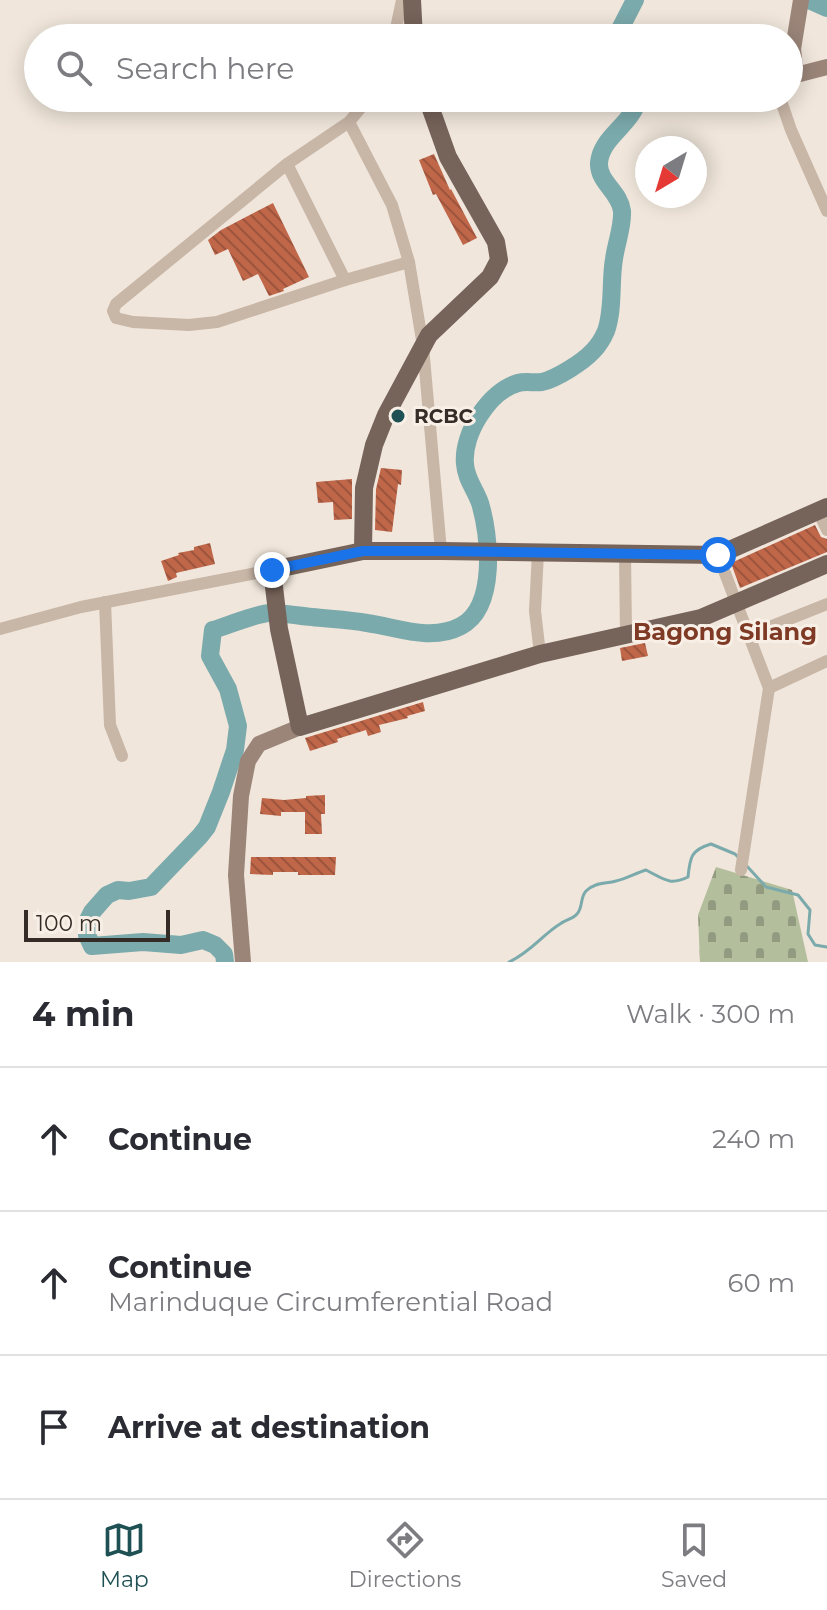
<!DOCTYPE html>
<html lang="en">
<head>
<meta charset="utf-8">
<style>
  body { margin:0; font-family:Montserrat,sans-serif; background:#f7f7f7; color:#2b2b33 }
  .compass { position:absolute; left:635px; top:136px; width:72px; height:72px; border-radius:50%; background:#fff; box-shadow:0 4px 20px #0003; rotate:218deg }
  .scale { position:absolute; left:24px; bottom:20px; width:146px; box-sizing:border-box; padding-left:8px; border:4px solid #352c27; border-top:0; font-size:22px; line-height:28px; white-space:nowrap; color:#352c27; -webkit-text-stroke:6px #f8f0e7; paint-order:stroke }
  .stop { position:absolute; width:24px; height:24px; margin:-18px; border:6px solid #1a73e8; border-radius:50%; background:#fff }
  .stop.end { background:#1a73e8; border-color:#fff; box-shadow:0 2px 8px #0008 }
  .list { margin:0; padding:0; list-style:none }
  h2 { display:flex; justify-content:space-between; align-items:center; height:104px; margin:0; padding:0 32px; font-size:34px }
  h2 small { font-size:26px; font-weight:400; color:#7c7c81 }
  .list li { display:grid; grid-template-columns:52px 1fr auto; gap:24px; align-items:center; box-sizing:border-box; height:144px; padding:0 32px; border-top:2px solid #e1e1e2 }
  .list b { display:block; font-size:30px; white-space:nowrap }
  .list p { margin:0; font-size:26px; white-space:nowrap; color:#7c7c81 }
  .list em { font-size:26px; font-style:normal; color:#7c7c81 }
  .icon { flex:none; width:44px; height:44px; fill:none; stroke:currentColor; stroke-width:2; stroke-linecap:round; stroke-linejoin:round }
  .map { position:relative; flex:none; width:827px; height:962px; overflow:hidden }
  .search { position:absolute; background:#fff; box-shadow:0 4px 20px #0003; left:24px; right:24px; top:24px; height:88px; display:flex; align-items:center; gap:20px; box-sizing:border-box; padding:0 28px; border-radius:44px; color:#7c7c81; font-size:30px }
  .sheet { height:536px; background:#fff }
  nav { display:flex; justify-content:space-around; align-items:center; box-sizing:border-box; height:112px; border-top:2px solid #e1e1e2; background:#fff; font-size:22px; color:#7c7c81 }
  nav a { display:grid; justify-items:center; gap:4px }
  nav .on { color:#1f5054 }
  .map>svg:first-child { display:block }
  .cemetery { fill:url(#cemetery-stones) }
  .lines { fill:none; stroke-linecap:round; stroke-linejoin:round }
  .stream { stroke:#7baaac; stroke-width:3 }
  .river { stroke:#7baaac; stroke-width:18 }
  .building { fill:url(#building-back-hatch) }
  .street { stroke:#c8b6a7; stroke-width:12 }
  .secondary { stroke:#9b8579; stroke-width:16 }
  .primary { stroke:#766359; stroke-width:18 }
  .route { stroke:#1a73e8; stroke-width:10 }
  .poi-dot { fill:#1f5054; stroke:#f8f0e7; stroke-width:3 }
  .labels { text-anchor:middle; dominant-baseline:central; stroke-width:6; stroke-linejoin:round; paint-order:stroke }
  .poi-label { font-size:20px; font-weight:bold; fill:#352c27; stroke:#f8f0e7; text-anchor:start }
  .quarter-label { font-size:24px; font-weight:bold; fill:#7f3a25; stroke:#f8f0e7 }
</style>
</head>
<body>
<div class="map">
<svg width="827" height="962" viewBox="0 0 827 962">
  <defs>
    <pattern id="cemetery-stones" width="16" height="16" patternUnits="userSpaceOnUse" patternTransform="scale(2)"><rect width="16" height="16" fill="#b3be9c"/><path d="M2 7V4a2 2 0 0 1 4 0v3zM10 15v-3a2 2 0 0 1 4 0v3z" fill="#929b7f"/></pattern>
    <pattern id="building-back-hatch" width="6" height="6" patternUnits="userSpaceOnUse" patternTransform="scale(2)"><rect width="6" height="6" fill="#c06649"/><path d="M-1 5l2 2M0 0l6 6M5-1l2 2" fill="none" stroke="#9d543d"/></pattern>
  </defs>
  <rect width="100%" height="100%" fill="#f0e6db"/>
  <path class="cemetery" d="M716 867 792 890 808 962H700L698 915Z"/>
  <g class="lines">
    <g class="stream">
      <path d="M745 864 766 887 798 895 810 910 808 934 815 945 827 947"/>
      <path d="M509 962C531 952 542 935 560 924 565 920 573 919 577 914 583 908 580 897 586 891 595 882 606 884 616 881 626 879 636 873 646 870 664 879 669 886 688 877 690 857 691 850 711 844L735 854 740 859"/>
    </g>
    <g class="river">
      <path d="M809 0 827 8"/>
      <path d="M622 38 618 33 635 0"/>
      <path d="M225 962 224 954 215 945 203 940 181 945 143 942 92 946 87 935V922L92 912 107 895 118 890 129 891 151 887 200 836 207 827 221 792 235 750 238 726 228 689 210 656 213 630C227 626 257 613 270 613 284 613 299 616 312 617 330 619 349 620 367 623 397 627 431 642 461 626 497 607 490 536 480 503 475 489 466 479 465 464 462 434 489 391 518 383 525 381 534 383 542 382 556 379 583 362 593 351 599 345 603 338 606 331 614 308 610 282 614 259 616 244 623 226 622 211 620 192 598 182 599 163 601 136 633 125 638 98"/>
    </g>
  </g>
  <g class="building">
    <path d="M434 154 450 190 451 189 477 238 463 245 436 194 433 195 419 160Z"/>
    <path d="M273 203 309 277 283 289 284 291 269 296 258 274 243 281 228 249 215 255 208 240 221 230Z"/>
    <path d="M381 468 402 470 401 485 398 484 392 532 375 530 376 489Z"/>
    <path d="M352 479V519L334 520 333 502 318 503 316 482Z"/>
    <path d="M815 525 821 537 827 539V552L740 588 731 563Z"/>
    <path d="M210 543 215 564 176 573 177 577 168 581 161 561 179 555 178 553 194 550V547Z"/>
    <path d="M645 643 648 656 622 661 620 648Z"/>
    <path d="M423 702 425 711 407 716 408 718 379 725 381 732 368 736 366 730 337 739 338 742 310 751 305 738Z"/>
    <path d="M325 795V814H321L322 834H305V812H281V816L260 814 262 798 284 800 306 798V796Z"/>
    <path d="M251 857H336L335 875H298V872H273V875L250 874Z"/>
  </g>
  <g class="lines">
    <g class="street">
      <path d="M394 38 402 0"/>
      <path d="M369 98 349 122 287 164 116 304 113 311 116 318 133 322 189 325 217 322 345 280 409 262 423 346 441 551"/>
      <path d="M780 98 791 130 827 211"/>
      <path d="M349 122 392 205 409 262"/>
      <path d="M287 164 345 280"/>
      <path d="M818 511 827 530"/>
      <path d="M538 552 535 611 540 654"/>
      <path d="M625 554 626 634"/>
      <path d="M718 555 769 688 741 870"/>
      <path d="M105 602 110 725 122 756"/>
      <path d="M0 629 81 607 272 570"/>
      <path d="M749 635 827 604"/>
      <path d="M769 688 827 661"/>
    </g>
    <g class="secondary">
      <path d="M801 0 793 49 796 75 827 67"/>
      <path d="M243 962 236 875 241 796 248 761 259 744 300 727"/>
    </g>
    <g class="primary">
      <path d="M412 0 414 38"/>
      <path d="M827 507 718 555 441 551H363L272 570 279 629 300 727 540 654 701 618 827 564"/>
      <path d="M363 551 364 488 374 445 386 415 429 335 490 277 499 260 496 242 448 157 427 98"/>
    </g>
  </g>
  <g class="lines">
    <path class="route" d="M272 570 363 551H441L718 555"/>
  </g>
  <circle class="poi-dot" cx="398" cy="416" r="8"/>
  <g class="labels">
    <g class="poi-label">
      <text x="414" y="416">RCBC</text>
    </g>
    <g class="quarter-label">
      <text x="725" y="631">Bagong Silang</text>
    </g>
  </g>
</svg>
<svg class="compass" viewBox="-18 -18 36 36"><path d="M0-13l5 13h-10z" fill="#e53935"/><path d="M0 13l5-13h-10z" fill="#7c7c81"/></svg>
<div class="scale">100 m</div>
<div class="stop" style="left:718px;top:555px"></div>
<div class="stop end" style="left:272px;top:570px"></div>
<div class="search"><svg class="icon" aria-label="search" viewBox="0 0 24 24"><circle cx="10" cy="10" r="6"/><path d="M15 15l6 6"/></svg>Search here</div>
</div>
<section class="sheet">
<h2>4 min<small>Walk · 300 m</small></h2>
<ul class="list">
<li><svg class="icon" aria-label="ahead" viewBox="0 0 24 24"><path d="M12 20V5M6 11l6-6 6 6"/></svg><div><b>Continue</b></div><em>240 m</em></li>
<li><svg class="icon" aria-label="ahead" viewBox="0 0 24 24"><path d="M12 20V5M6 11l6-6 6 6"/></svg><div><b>Continue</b><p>Marinduque Circumferential Road</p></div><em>60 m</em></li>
<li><svg class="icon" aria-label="arrive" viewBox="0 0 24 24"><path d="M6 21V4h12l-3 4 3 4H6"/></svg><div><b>Arrive at destination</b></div></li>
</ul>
</section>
<nav>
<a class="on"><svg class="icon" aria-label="map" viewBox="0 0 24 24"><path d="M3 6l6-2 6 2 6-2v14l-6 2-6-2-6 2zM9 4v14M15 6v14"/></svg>Map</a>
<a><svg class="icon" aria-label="directions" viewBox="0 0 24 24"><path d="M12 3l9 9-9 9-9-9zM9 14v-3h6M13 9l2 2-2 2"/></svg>Directions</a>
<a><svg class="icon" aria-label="saved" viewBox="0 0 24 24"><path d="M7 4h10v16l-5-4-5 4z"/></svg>Saved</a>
</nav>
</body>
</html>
